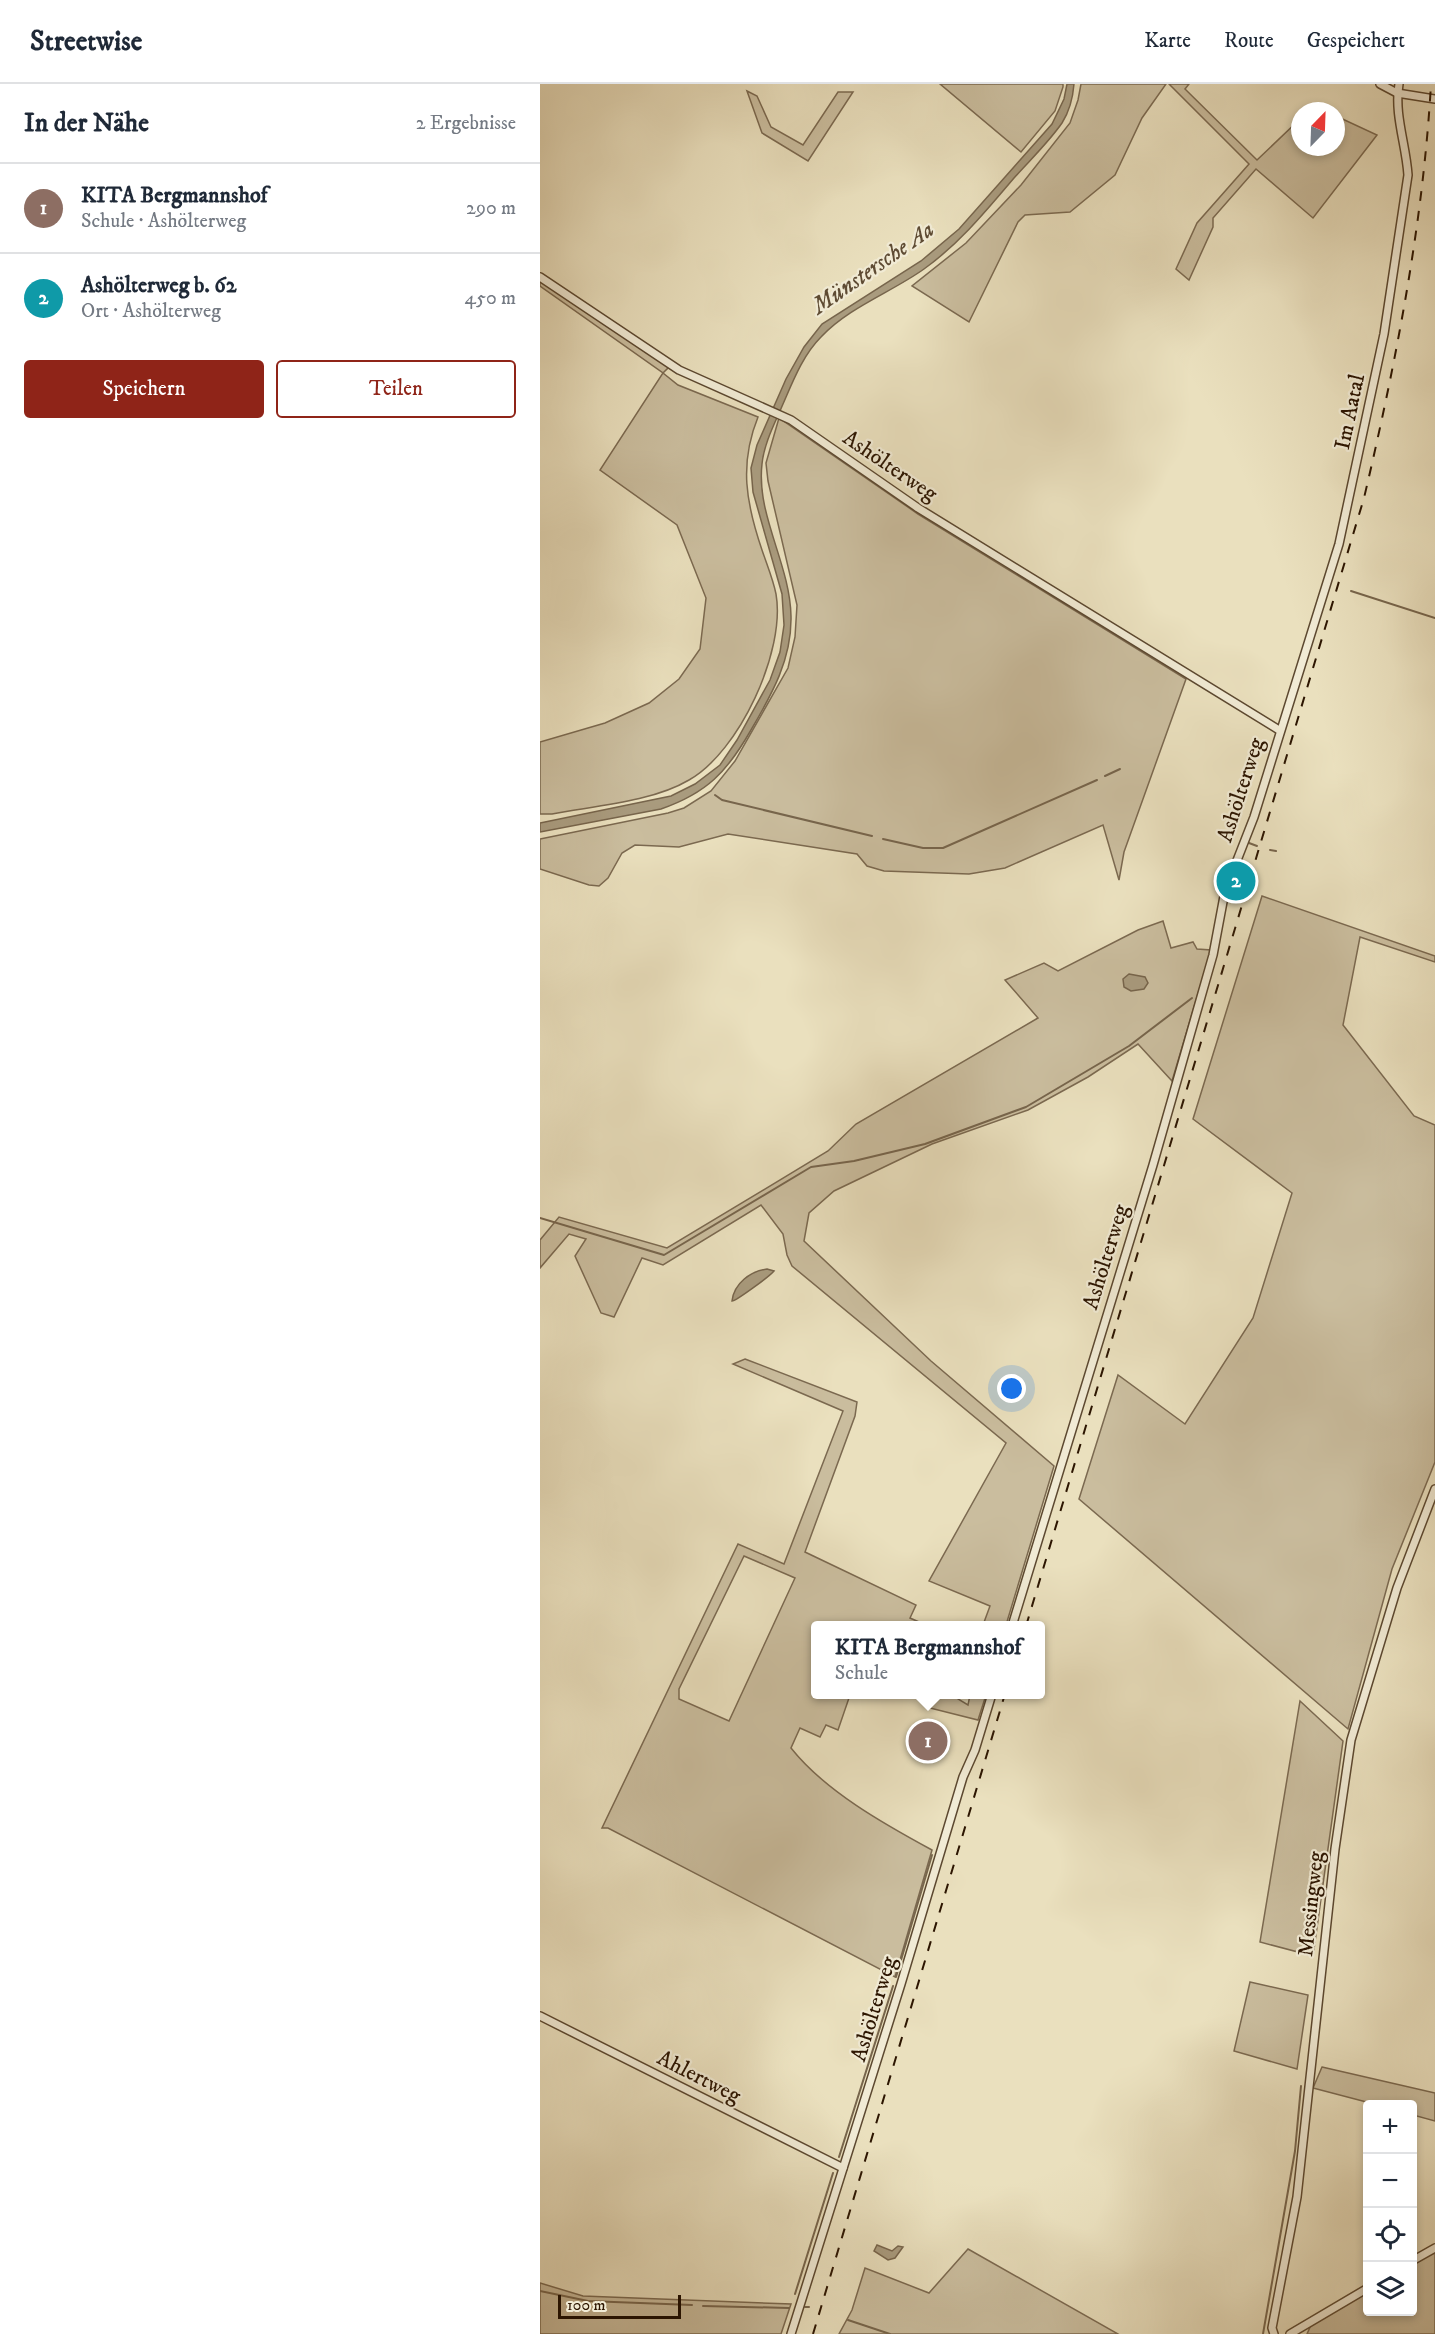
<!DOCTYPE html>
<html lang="de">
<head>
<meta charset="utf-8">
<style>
  body { margin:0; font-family:"IM FELL DW Pica",serif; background:#f2f2f3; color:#1f2937 }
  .controls { position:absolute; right:18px; bottom:18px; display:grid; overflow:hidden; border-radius:6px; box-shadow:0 3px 9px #0003 }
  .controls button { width:54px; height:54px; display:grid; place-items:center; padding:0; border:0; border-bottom:2px solid #e0e1e3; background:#fff; color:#1f2937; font:30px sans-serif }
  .compass { position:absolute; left:751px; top:18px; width:54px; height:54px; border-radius:50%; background:#fff; box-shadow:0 3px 9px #0003; rotate:23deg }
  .scale { position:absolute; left:18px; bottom:15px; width:123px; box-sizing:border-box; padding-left:6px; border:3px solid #2c1501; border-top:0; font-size:16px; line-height:21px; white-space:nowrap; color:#2c1501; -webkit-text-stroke:4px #f1ebd5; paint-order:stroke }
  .you { position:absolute; left:472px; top:1305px; width:21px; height:21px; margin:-15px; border:4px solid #fff; border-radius:50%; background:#1a73e8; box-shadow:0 0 0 9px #1a73e833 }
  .badge { display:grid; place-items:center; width:39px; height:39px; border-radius:50%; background:#8f2418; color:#fff; font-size:20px; font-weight:700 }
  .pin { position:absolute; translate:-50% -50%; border:3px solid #fff; box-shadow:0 2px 6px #0006 }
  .popup { position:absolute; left:271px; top:1537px; width:234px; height:78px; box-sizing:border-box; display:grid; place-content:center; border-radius:6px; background:#fff; filter:drop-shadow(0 2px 4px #0005); font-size:20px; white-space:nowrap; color:#747a83 }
  .popup b { font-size:22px; color:#1f2937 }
  .popup::after { content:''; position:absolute; left:50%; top:100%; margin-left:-12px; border:12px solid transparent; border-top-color:#fff }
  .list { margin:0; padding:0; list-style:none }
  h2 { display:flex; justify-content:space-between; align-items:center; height:78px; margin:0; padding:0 24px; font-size:26px }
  h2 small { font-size:20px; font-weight:400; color:#747a83 }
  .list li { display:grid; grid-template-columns:39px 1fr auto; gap:18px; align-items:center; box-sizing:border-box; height:90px; padding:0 24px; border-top:2px solid #e0e1e3 }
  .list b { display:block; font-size:22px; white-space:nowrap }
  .list p { margin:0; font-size:20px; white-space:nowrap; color:#747a83 }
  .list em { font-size:20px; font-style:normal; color:#747a83 }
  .actions { display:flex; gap:12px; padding:18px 24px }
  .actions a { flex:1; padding:14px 0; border:2px solid #8f2418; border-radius:6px; text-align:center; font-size:21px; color:#8f2418 }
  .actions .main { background:#8f2418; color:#fff }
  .icon { flex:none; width:33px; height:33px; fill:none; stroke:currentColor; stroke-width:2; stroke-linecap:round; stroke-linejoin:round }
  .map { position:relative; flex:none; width:895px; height:2250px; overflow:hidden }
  header { display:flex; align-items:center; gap:36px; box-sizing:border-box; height:84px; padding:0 30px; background:#fff; border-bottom:2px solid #e0e1e3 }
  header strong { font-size:28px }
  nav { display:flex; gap:33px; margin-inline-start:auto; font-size:21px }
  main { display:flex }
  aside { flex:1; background:#fff }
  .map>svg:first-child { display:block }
  .green { fill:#cabd9e; stroke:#7b6950; stroke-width:1.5; fill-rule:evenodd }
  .water { fill:#a99b7e; stroke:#77654c; stroke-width:1.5 }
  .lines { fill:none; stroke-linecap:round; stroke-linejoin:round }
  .stream { stroke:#77654c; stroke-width:2 }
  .minor-casing { stroke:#5c4830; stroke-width:10 }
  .minor { stroke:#f1ebd5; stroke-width:7 }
  .rail { stroke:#2c1501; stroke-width:2; stroke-dasharray:10 10; stroke-linecap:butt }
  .labels { text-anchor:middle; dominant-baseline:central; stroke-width:4.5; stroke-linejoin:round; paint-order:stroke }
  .street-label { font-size:22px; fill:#2c1501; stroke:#f1ebd5 }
  .water-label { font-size:24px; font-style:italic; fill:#5e4b33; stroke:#f1ebd5 }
</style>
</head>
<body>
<header>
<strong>Streetwise</strong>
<nav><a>Karte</a><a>Route</a><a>Gespeichert</a></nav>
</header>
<main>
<aside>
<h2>In der Nähe<small>2 Ergebnisse</small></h2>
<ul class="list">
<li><span class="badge" style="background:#8d6e63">1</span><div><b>KITA Bergmannshof</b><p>Schule · Ashölterweg</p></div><em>290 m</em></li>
<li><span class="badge" style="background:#0f9aa8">2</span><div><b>Ashölterweg b. 62</b><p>Ort · Ashölterweg</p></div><em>450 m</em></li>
</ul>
<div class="actions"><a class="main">Speichern</a><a>Teilen</a></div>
</aside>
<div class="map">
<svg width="895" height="2250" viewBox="0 0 895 2250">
  <rect width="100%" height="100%" fill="#eae0be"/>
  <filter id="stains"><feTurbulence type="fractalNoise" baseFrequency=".00333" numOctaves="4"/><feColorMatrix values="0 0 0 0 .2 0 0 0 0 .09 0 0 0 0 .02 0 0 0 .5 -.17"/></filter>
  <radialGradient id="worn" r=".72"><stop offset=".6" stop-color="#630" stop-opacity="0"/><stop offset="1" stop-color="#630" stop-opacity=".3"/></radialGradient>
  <g class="green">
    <path d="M400 0H523V3L515 27 481 68Z"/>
    <path d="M541 0H626L602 34 575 91 530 128 485 131 478 138 429 238 372 202 426 159 481 101 530 39 538 16Z"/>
    <path d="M629 0H649L645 5 717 76 760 35V63H796V32L837 51 773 134 716 85 673 134V143L649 196 636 185 657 139 709 80Z"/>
    <path d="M207 7 217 12 231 43 263 61 298 8H313L268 77 222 49Z"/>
    <path d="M0 197 129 283 123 289 138 301 218 333C199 380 206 419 222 466 227 481 233 495 236 510 246 567 199 668 149 696 112 718 54 722 12 730H0V658L65 639 109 619 139 595 160 565 166 514 137 441 60 386 123 289 0 202Z"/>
    <path d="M239 334 378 430 646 595 584 768 579 796 563 741 465 784 429 790 344 787 327 782 317 770 188 750 139 763 95 761 82 769 68 794 59 802 49 801 0 785V755L128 729 144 724 171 707 195 677 248 584 255 553 257 521 228 397 226 379Z"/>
    <path d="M722 812 895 872V878L820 853 803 941 874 1032 895 1041V1378L852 1485 808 1645 539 1415 578 1291 645 1340 713 1234 752 1109 653 1035Z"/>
    <path d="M623 837 631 864 653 858 657 865 671 866 632 997 598 960 548 993 488 1026 392 1060 294 1107 269 1129 264 1157 391 1277 514 1382 466 1541H443L450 1522 389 1497 466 1359 252 1182 247 1171 243 1150 221 1121 123 1181 102 1174 74 1233 61 1229 35 1172 46 1155 29 1150 0 1184V1156L19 1133 127 1164 288 1067 316 1040 498 934 465 896 504 879 518 887 598 846Z"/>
    <path d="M205 1275 317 1318 315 1332 265 1468 376 1521 370 1534 386 1541 276 1542V1610L310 1611 298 1646 286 1641 280 1653 260 1644 251 1664C285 1707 344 1740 392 1766L355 1893 68 1744H62L198 1460 244 1480 303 1327 193 1280ZM204 1472 255 1494 189 1637 139 1615V1605Z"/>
    <path d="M394 1611H419L418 1615 428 1621 430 1611H446L438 1636 390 1624Z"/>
    <path d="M760 1617 803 1657 773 1872 720 1858Z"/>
    <path d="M710 1898 768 1911 757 1985 694 1967Z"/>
    <path d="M782 1983 895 2009V2037L873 2031 872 2020H834L773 2004Z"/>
    <path d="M428 2165 578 2250H299L312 2226 325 2184 389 2209Z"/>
    <path d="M895 2167V2250H767L771 2241 827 2207 828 2228H872L873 2181Z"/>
    <path d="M0 2199 43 2212 251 2220 241 2250H0Z"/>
  </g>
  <g class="water">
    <path d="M527 0H534C533 13 529 28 522 39 508 59 490 76 474 94 446 127 419 160 384 185 352 208 309 223 281 253 263 271 253 297 243 320 235 339 224 359 222 380 216 431 250 480 251 532 252 575 232 610 211 646 187 688 167 709 121 725L0 748V739L131 712 155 700 180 681 197 656 230 596 240 568 244 541 242 510 213 408 211 384 217 361 246 295 264 263 282 240 381 177 419 145 512 40 524 15Z"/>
    <path d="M589 890 605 893 608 899 604 905 591 907 584 903 583 895Z"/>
    <path d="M227 1185 234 1187C230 1192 196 1217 192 1217 194 1199 211 1187 227 1185Z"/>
    <path d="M337 2161 352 2167 358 2162 363 2163 355 2174 348 2176 334 2167Z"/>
  </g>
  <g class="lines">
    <g class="stream">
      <path d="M811 507 895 534"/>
      <path d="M565 692 580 685"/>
      <path d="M175 711 182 716 332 752"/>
      <path d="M343 755 383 764H403L557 696"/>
      <path d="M709 759 717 762"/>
      <path d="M730 766 736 767"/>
      <path d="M0 1134 124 1171 271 1083 314 1077 385 1060 486 1023 589 962 652 914"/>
      <path d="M356 1893 392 1771"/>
      <path d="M299 2073 353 1902"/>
      <path d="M0 2207 48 2217 152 2221"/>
      <path d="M255 2210 293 2089"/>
      <path d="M163 2222 249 2224"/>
      <path d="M265 2223H269"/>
      <path d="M308 2236 350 2250"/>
      <path d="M723 2250 755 2067 761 2002"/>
    </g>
    <defs>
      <g id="minor">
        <path d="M840 0 857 9 895 15"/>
        <path d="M0 193 139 286 251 336 378 424 739 646"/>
        <path d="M472 1542 613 1081 673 871 685 807 714 733 799 460 844 250 868 91C866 60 854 31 859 0"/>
        <path d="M0 1932 303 2084"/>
        <path d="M872 2177 895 2164"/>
        <path d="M251 2250 361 1900 423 1693 435 1666 452 1610"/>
        <path d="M734 2250 732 2244 757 2113 795 1765 811 1656 857 1504 895 1405"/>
        <path d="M750 2250 828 2204"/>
      </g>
    </defs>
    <use href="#minor" class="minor-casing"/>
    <use href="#minor" class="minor"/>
    <g class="rail">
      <path d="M486 1542 824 414C856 278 883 140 891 0"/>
      <path d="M273 2250 465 1610"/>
    </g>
  </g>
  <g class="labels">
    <g class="street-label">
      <text transform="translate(810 328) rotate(-78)">Im Aatal</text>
      <text transform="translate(350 382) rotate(34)">Ashölterweg</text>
      <text transform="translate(701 706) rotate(-72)">Ashölterweg</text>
      <text transform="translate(566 1173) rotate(-73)">Ashölterweg</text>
      <text transform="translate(771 1820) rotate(-84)">Messingweg</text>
      <text transform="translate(334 1925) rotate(-73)">Ashölterweg</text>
      <text transform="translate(159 1993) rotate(27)">Ahlertweg</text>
    </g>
    <g class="water-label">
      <text transform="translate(333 184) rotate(-35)">Münstersche Aa</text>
    </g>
  </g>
  <rect width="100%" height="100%" filter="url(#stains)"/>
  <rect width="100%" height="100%" fill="url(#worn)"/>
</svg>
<div class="controls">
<button>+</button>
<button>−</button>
<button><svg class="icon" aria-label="locate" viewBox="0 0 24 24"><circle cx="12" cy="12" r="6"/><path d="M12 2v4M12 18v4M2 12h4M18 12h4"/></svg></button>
<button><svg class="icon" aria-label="layers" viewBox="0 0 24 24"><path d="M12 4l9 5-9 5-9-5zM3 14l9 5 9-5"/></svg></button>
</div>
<svg class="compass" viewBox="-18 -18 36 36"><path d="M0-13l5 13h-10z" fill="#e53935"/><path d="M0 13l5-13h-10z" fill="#747a83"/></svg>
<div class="scale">100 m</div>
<div class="you"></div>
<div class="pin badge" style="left:388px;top:1657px;background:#8d6e63">1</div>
<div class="popup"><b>KITA Bergmannshof</b>Schule</div>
<div class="pin badge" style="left:696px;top:797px;background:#0f9aa8">2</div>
</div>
</main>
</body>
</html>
